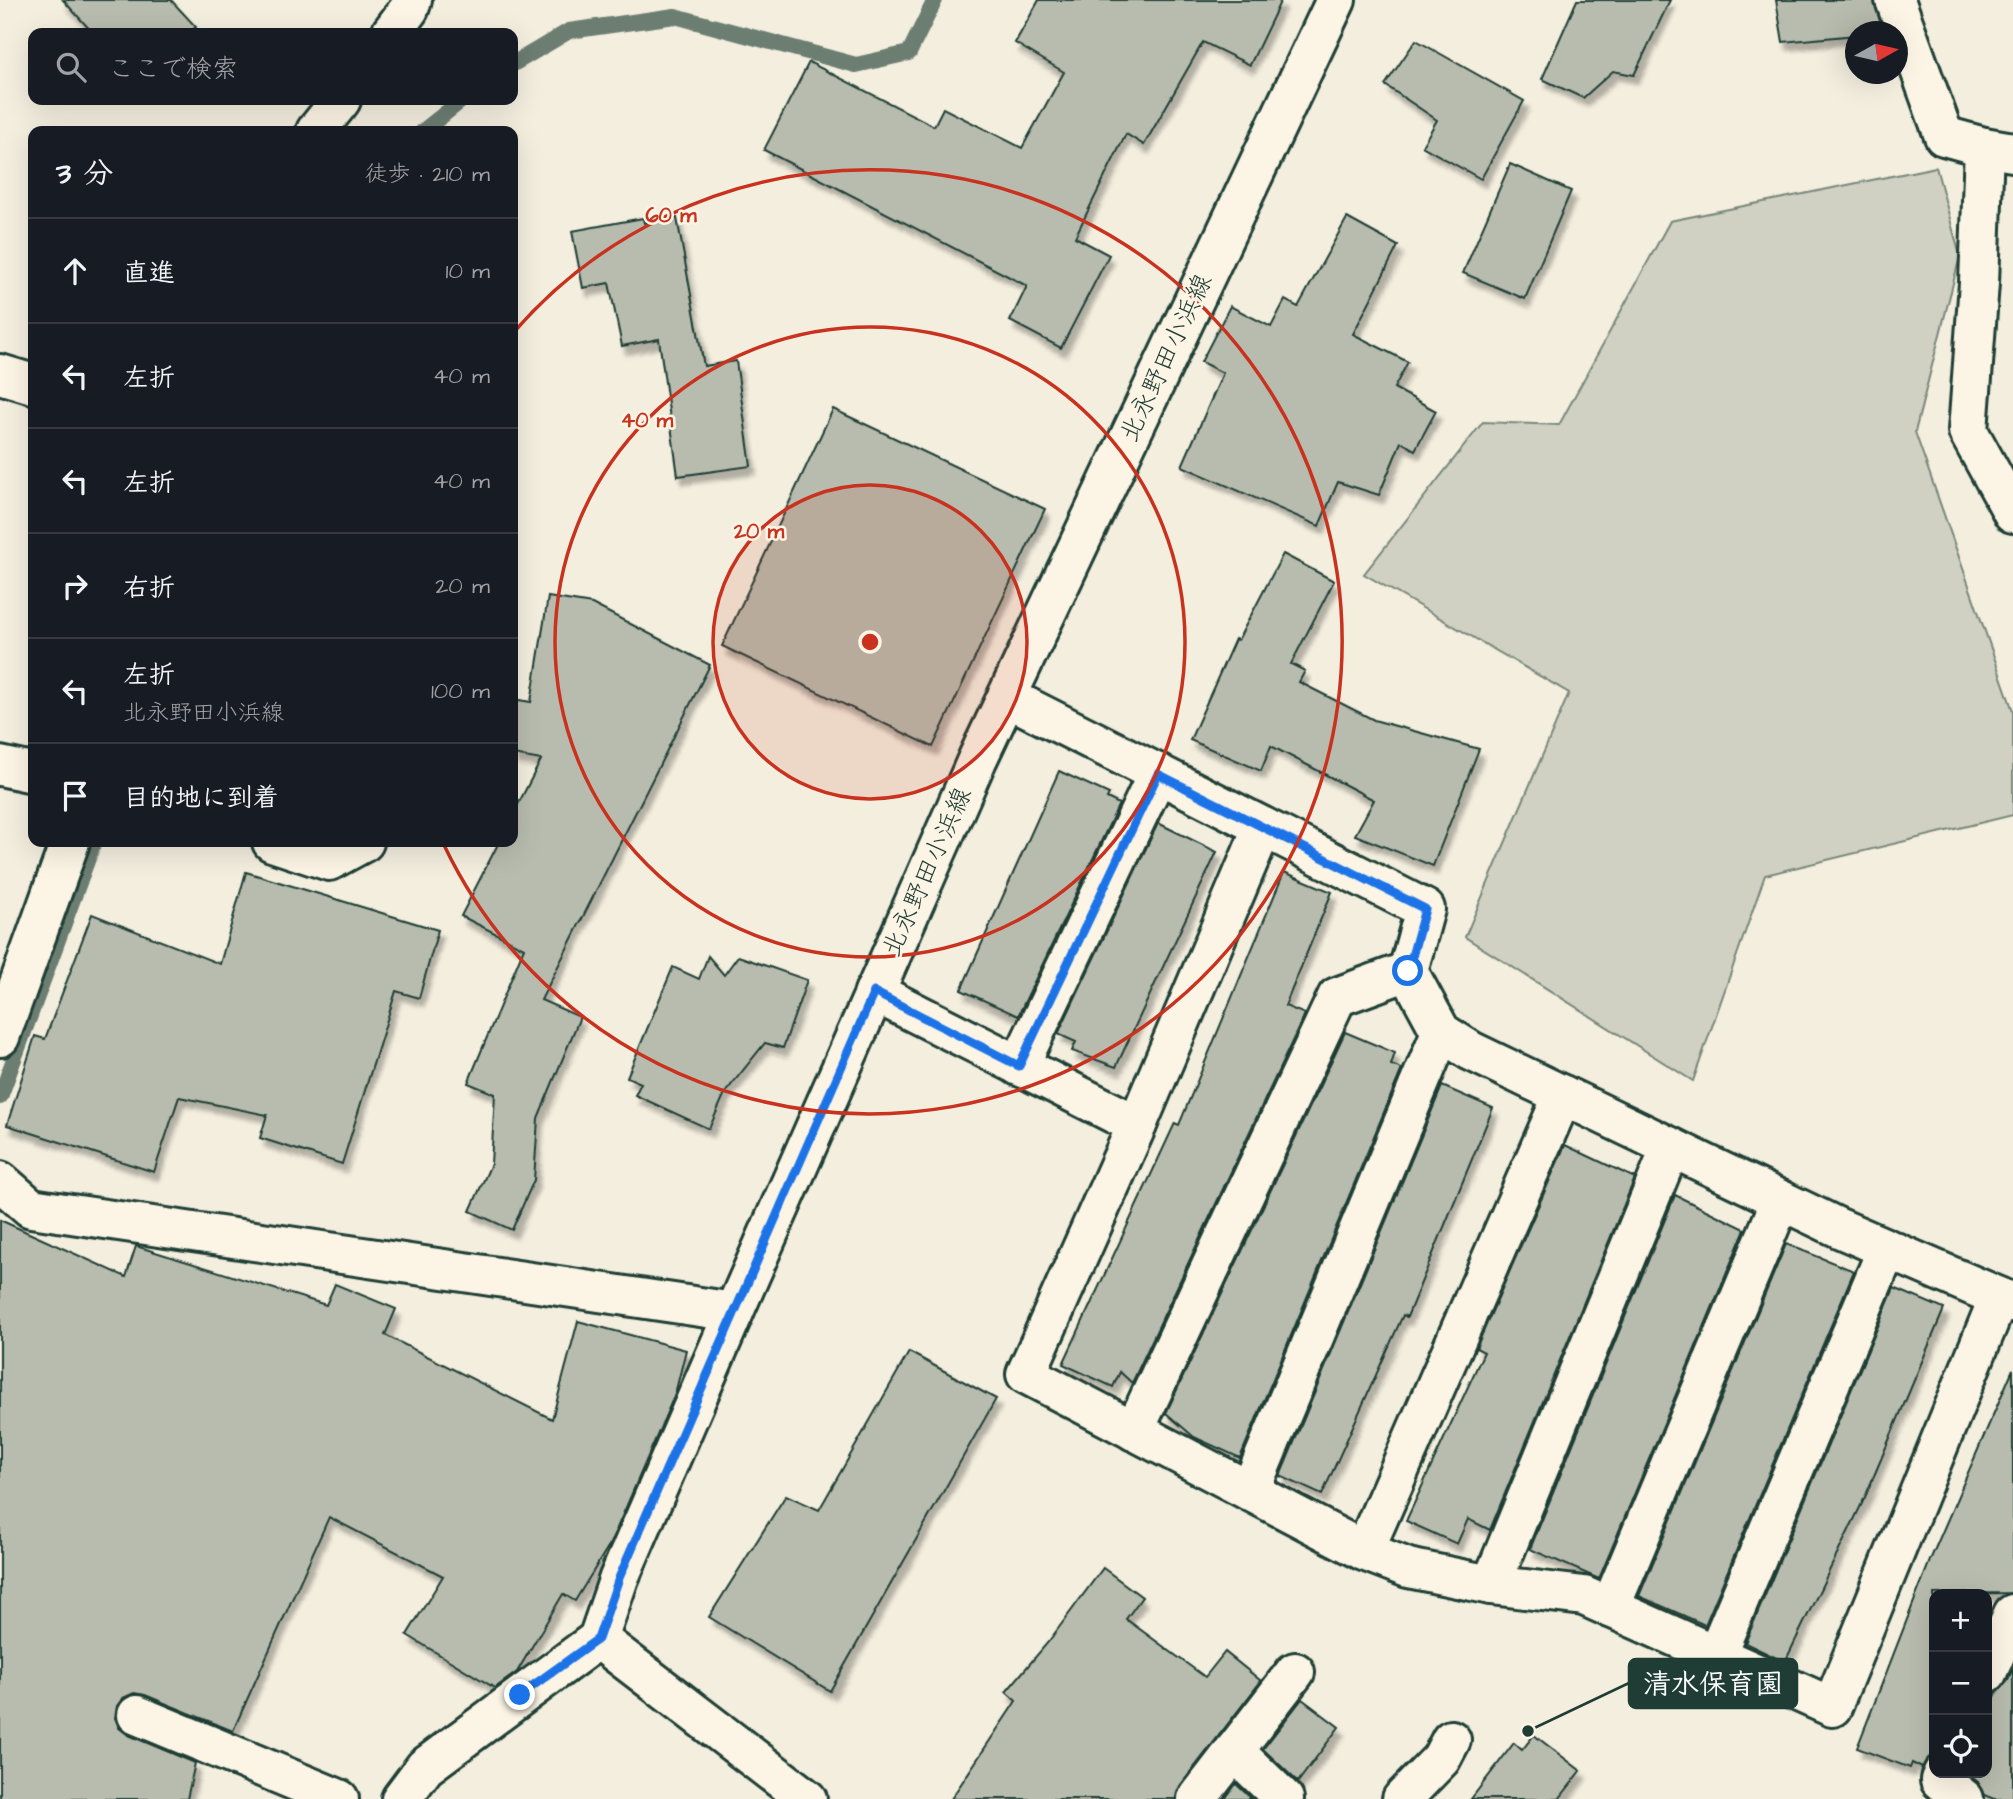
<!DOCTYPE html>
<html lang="ja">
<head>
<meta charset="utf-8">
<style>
  body { margin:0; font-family:"Architects Daughter","Klee One",sans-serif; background:#242831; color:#f1f3f6 }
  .controls { position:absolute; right:21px; bottom:21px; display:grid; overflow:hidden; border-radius:14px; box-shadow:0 7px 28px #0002 }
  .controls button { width:63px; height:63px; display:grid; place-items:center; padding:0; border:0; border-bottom:2px solid #363941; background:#171b24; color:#f1f3f6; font:35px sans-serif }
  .compass { position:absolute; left:1845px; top:21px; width:63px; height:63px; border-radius:50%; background:#171b24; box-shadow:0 7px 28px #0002; rotate:82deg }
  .stop { position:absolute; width:21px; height:21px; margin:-16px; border:5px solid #1a73e8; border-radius:50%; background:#fff }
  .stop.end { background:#1a73e8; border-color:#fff; box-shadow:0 2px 7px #0008 }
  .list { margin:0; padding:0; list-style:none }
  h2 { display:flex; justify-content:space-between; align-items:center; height:91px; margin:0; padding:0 28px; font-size:30px }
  h2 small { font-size:23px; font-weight:400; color:#9ea1a6 }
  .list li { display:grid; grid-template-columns:46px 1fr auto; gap:21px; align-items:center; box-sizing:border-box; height:105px; padding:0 28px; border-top:2px solid #363941 }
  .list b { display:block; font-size:26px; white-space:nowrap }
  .list p { margin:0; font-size:23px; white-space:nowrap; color:#9ea1a6 }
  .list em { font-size:23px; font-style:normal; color:#9ea1a6 }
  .icon { flex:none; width:38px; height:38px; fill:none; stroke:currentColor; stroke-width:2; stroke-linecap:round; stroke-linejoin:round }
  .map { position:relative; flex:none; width:2013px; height:1799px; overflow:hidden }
  .search { position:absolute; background:#171b24; box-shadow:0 7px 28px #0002; left:28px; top:28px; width:490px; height:77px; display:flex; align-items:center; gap:18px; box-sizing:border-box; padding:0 24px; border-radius:14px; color:#9ea1a6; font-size:26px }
  .panel { position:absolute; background:#171b24; box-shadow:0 7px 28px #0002; left:28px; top:126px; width:490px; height:721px; border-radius:14px }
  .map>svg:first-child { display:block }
  .green { fill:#d0d1c2; stroke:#78877b; stroke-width:2 }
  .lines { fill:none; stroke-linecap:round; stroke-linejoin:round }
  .stream { stroke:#6c7d72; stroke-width:16 }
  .building { fill:#b8bcae; stroke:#1f3d34; stroke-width:2; filter:url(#shadow) }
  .street-casing { stroke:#1f3d34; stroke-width:44 }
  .secondary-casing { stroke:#1f3d34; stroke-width:44 }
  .street { stroke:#fcf5e5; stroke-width:38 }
  .secondary { stroke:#fcf5e5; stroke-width:38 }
  .route { stroke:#1a73e8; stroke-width:9 }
  .ring { fill:none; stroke:#c8321e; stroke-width:3.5 }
  .labels { text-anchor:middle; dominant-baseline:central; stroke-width:5; stroke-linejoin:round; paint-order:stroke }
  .street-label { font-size:26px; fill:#1f3d34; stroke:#fcf5e5 }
  .centre { fill:#c8321e; stroke:#fcf5e5; stroke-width:3.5 }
  .ring-label { font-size:21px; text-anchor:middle; font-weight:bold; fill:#c8321e; stroke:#fcf5e5; stroke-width:5; stroke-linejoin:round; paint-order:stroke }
  .leader { fill:none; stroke:#1f3d34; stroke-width:2.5 }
  .callout-dot { fill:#1f3d34; stroke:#fcf5e5; stroke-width:2.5 }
  .callout { fill:#1f3d34; stroke:#1f3d34; stroke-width:2.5 }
  .callout-label { font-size:28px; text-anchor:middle; font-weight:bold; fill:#fff }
</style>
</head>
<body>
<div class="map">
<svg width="2013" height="1799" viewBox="0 0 2013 1799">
  <defs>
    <filter id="shadow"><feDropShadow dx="4.5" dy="8" stdDeviation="2" flood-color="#0004"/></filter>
  </defs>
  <rect width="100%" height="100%" fill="#f3eede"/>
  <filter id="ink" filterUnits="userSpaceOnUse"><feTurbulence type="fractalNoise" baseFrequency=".0143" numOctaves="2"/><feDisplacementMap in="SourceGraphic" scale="14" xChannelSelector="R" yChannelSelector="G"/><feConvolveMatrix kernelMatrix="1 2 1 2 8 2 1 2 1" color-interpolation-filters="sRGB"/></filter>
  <g filter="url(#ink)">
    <path class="green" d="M1936 167 1960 256 1915 432 2013 711V815L1765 875 1693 1081 1465 937 1569 693 1364 574 1483 422 1559 425 1670 221Z"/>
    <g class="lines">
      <g class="stream">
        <path d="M513 64 569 31 675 16 856 65 909 53 935 0"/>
        <path d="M423 131 462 100"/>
        <path d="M0 1097 94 842"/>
      </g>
    </g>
    <g class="building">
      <path d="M63 0H171L196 27 188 33H93Z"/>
      <path d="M1039 0H1281L1250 65 1203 42 1144 145 1126 134 1075 237 1109 255 1061 348 1010 321 1027 286 764 150 809 62 934 126 943 108 1022 148 1064 72 1015 43Z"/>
      <path d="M1577 0H1670L1634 75 1613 71 1583 98 1542 79Z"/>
      <path d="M1776 0H1874L1883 32H1856V35L1783 42Z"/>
      <path d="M1416 40 1524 101 1481 179 1422 146 1437 120 1385 85Z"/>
      <path d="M1510 164 1571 191 1525 299 1463 273Z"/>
      <path d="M643 218 644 223 677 218 704 366 736 361 751 466 678 476 659 339 622 346 609 283 583 288 572 231Z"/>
      <path d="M1347 218 1398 246 1353 334 1408 362 1394 388 1436 411 1415 450 1401 442 1379 495 1338 482 1319 526 1182 466 1223 373 1201 362 1230 306 1271 327 1285 300 1298 307Z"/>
      <path d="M833 409 1045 509 933 747 722 646Z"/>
      <path d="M1283 554 1334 581 1291 664 1305 671 1299 682 1374 720 1479 749 1433 866 1355 835 1374 800 1271 746 1261 771 1190 740 1235 639 1238 640Z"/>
      <path d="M548 597 592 604 710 665 541 1000 580 1017 538 1118 534 1180 512 1230 470 1211 491 1164 495 1094 468 1083 524 948 461 916 499 842H513V814L541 760 513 755V699L531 702Z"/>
      <path d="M1059 771 1109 794 1107 798 1119 804 1018 1016 961 990Z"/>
      <path d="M1158 823 1217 852 1116 1067 1072 1051 1076 1042 1058 1034Z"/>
      <path d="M246 872 438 930 419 998 396 991 342 1164 260 1138 267 1115 179 1097 154 1172 7 1125 35 1036 45 1039 92 914 220 964Z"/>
      <path d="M1284 872 1332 892 1285 1006 1305 1014 1132 1383 1120 1372 1113 1387 1063 1364 1175 1123 1179 1125Z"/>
      <path d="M708 956 724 975 738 956 807 980 783 1048 765 1043 725 1093 709 1129 635 1095 641 1083 627 1077 673 967 699 979Z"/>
      <path d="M1345 1032 1395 1053 1391 1065 1402 1069 1240 1458 1194 1437 1166 1413Z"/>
      <path d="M1442 1086 1493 1108 1407 1317 1403 1315 1322 1495 1280 1476Z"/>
      <path d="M1565 1145 1635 1178 1490 1530 1468 1519 1457 1544 1406 1521 1484 1352 1476 1348Z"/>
      <path d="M1675 1195 1745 1229 1599 1579 1530 1549Z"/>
      <path d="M0 1220 126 1277 136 1246 326 1305 335 1284 396 1309 385 1335 552 1419 578 1321 686 1350 675 1394 611 1542 575 1601 563 1594 517 1672 495 1688 407 1635 443 1576 329 1517 233 1731 145 1695 134 1693 123 1698 117 1706 115 1718 119 1728 128 1735 195 1763 187 1799H0Z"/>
      <path d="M1786 1244 1854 1271 1705 1625 1639 1596Z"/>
      <path d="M1894 1288 1944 1309 1866 1495 1785 1662 1745 1643Z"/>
      <path d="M909 1352 996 1399 830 1691 709 1617 786 1495 819 1510Z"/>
      <path d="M2013 1369V1593L1934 1594V1754L1922 1768 1912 1763 1910 1768 1857 1748 1931 1558Z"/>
      <path d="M1103 1568 1142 1597 1126 1619 1205 1677 1225 1652 1261 1681 1180 1786 1176 1799H951L1016 1701 1006 1692 1049 1641Z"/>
      <path d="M2013 1668V1799H1995L1985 1795 1978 1782 1966 1773H1987V1716L1997 1692 2007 1682Z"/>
      <path d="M1302 1699 1339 1727 1298 1782 1263 1749Z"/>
      <path d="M1534 1735 1581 1771 1559 1799H1471L1514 1743 1522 1750Z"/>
      <path d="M1236 1784 1252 1799H1225Z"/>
    </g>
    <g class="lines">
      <defs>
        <g id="street">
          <path d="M1895 0 1944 136 1984 147"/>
          <path d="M391 33 409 9 412 0"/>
          <path d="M316 131 341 100"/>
          <path d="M2013 152 1984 147 1979 283 1968 431 2013 513"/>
          <path d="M0 374 33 384"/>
          <path d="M1007 697 1425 909 1408 971 1441 1032 1471 1051 1839 1228 2013 1303"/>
          <path d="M0 766 33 773"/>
          <path d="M272 842 329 861 364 842"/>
          <path d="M874 992 1137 1125 1026 1374 1364 1551 1563 1095"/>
          <path d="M0 1037 70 842"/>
          <path d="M1019 1066 1158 773"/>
          <path d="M1137 1125 1263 827"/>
          <path d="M0 1181 31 1208 734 1312"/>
          <path d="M1134 1431 1337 997 1408 971"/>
          <path d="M1250 1491 1441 1032"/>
          <path d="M1364 1551 1408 1568 1491 1585 1671 1147"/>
          <path d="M1491 1585 1584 1596 1832 1707 1999 1297"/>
          <path d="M1610 1608 1781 1200"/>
          <path d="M1716 1655 1887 1249"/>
          <path d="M1987 1673 2013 1614"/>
          <path d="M137 1715 339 1799"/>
          <path d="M1234 1751 1284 1799"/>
          <path d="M1943 1773 1940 1780 1964 1799"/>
          <path d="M1197 1799 1295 1672"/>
          <path d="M1402 1799 1441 1759 1451 1740"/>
        </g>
        <g id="secondary">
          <path d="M598 1639 807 1799"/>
          <path d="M401 1799 425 1767 598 1639 619 1578 734 1312 977 760 1336 0"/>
        </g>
      </defs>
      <use href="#street" class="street-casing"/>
      <use href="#secondary" class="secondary-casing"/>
      <use href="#street" class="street"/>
      <use href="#secondary" class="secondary"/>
    </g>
  </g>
  <g class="lines" filter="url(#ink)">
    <path class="route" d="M520 1695 598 1639 619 1578 874 992 1019 1066 1158 774 1425 909 1408 971"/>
  </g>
  <circle cx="870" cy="642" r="157" fill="#c8321e" fill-opacity=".12"/>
  <g class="ring">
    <circle cx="870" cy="642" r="157"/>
    <circle cx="870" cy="642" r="315"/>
    <path d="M514 332A472 472 0 1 1 444 845"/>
  </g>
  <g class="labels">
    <g class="street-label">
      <text transform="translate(1166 358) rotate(-65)">北永野田小浜線</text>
      <text transform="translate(927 872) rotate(-66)">北永野田小浜線</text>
    </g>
  </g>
  <circle cx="870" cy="642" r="10" class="centre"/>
  <g class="ring-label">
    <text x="671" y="222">60 m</text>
    <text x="647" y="427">40 m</text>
    <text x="759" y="538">20 m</text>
  </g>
  <path class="leader" d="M1528 1731L1629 1683"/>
  <circle class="callout-dot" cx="1528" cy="1731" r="7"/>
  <rect class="callout" x="1629" y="1659" width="168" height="49" rx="7"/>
  <g class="callout-label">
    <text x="1713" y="1693">清水保育園</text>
  </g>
</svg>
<div class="controls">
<button>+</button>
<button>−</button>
<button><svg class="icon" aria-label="locate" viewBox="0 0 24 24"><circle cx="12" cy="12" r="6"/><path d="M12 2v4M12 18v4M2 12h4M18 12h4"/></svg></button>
</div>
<svg class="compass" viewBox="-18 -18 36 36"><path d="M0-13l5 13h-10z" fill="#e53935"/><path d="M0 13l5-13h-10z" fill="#9ea1a6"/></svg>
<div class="stop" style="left:1408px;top:971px"></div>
<div class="stop end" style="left:520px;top:1695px"></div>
<div class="search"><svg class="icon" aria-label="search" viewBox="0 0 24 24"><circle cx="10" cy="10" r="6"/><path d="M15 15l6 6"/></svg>ここで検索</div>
<section class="panel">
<h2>3 分<small>徒歩 · 210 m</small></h2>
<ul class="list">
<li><svg class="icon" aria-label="ahead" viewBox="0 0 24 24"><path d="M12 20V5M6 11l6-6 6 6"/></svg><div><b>直進</b></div><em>10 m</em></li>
<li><svg class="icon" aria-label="left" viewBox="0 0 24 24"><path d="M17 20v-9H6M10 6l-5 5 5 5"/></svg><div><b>左折</b></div><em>40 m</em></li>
<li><svg class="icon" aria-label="left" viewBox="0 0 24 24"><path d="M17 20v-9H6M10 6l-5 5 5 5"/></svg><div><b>左折</b></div><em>40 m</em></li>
<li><svg class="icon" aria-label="right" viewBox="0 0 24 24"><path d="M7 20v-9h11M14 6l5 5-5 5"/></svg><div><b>右折</b></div><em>20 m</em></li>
<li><svg class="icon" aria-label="left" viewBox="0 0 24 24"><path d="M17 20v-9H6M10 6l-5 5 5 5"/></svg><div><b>左折</b><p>北永野田小浜線</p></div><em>100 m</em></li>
<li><svg class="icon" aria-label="arrive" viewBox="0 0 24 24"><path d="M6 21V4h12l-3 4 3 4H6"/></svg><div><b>目的地に到着</b></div></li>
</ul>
</section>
</div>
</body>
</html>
